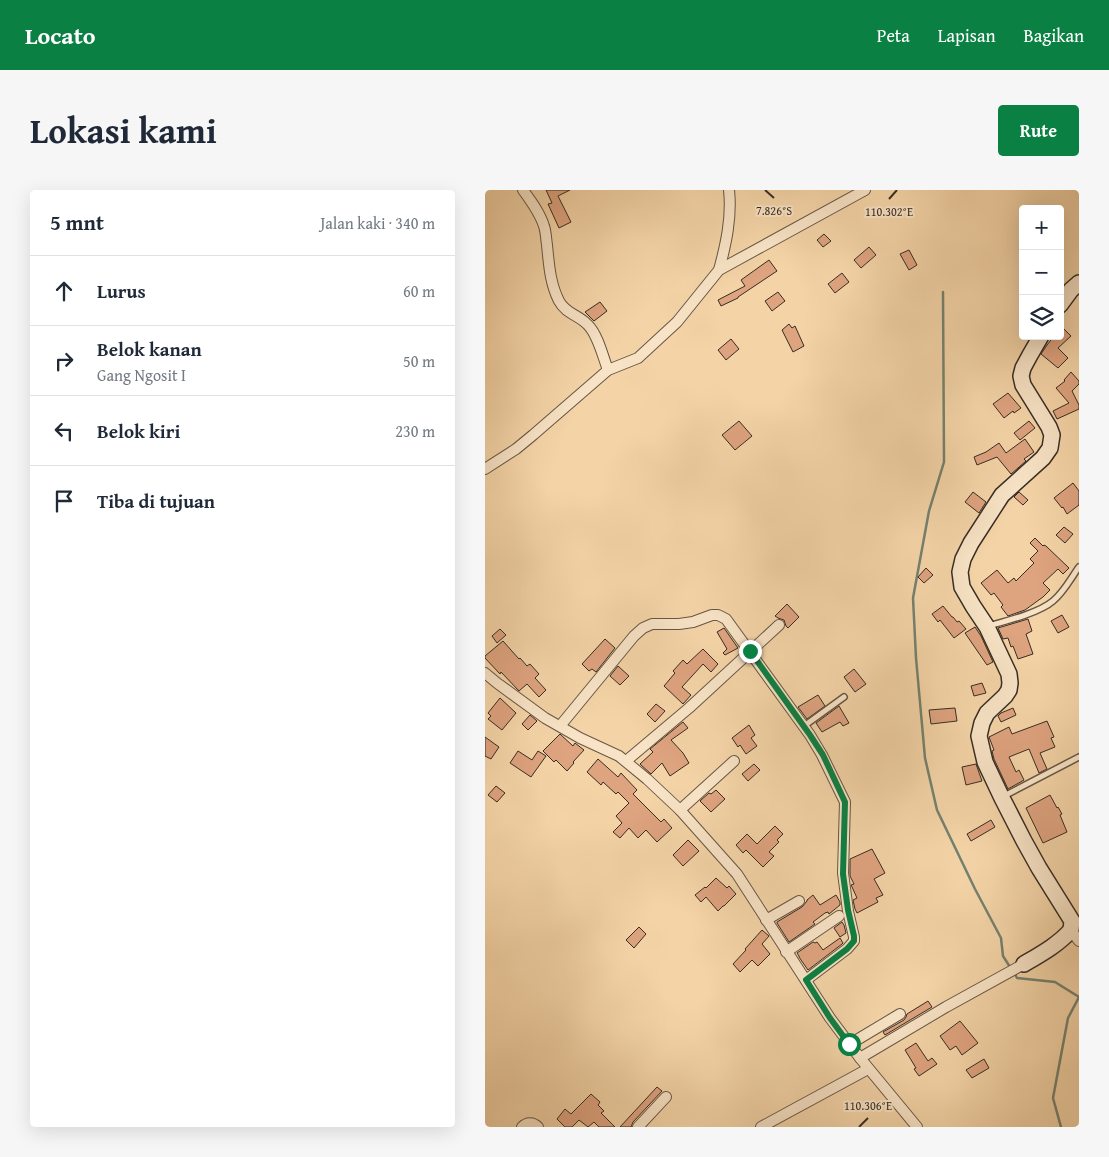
<!DOCTYPE html>
<html lang="id">
<head>
<meta charset="utf-8">
<style>
  body { margin:0; font-family:"Gentium Book Plus",serif; background:#f6f6f7; color:#1f2937 }
  .controls { position:absolute; right:15px; top:15px; display:grid; overflow:hidden; border-radius:5px; box-shadow:0 5px 20px #0002 }
  .controls button { width:45px; height:45px; display:grid; place-items:center; padding:0; border:0; border-bottom:1px solid #e0e1e3; background:#fff; color:#1f2937; font:25px sans-serif }
  .stop { position:absolute; width:15px; height:15px; margin:-11px; border:4px solid #0b8043; border-radius:50%; background:#fff }
  .stop.end { background:#0b8043; border-color:#fff; box-shadow:0 1px 5px #0008 }
  .list { margin:0; padding:0; list-style:none }
  h2 { display:flex; justify-content:space-between; align-items:center; height:65px; margin:0; padding:0 20px; font-size:21px }
  h2 small { font-size:16px; font-weight:400; color:#747a83 }
  .list li { display:grid; grid-template-columns:32px 1fr auto; gap:15px; align-items:center; box-sizing:border-box; height:70px; padding:0 20px; border-top:1px solid #e0e1e3 }
  .list b { display:block; font-size:19px; white-space:nowrap }
  .list p { margin:0; font-size:16px; white-space:nowrap; color:#747a83 }
  .list em { font-size:16px; font-style:normal; color:#747a83 }
  .icon { flex:none; width:28px; height:28px; fill:none; stroke:currentColor; stroke-width:2; stroke-linecap:round; stroke-linejoin:round }
  .map { position:relative; flex:none; width:594px; height:937px; overflow:hidden; border-radius:5px }
  header { display:flex; align-items:center; gap:30px; box-sizing:border-box; height:70px; padding:0 25px; background:#0b8043; color:#fff }
  header strong { font-size:24px }
  nav { display:flex; gap:28px; margin-inline-start:auto; font-size:18px }
  .intro { display:flex; align-items:center; justify-content:space-between; box-sizing:border-box; height:120px; padding:0 30px }
  h1 { margin:0; font-size:35px }
  .button { padding:12px 22px; border-radius:5px; background:#0b8043; color:#fff; font-size:18px; font-weight:700 }
  main { display:flex; gap:30px; padding:0 30px }
  aside { flex:1; background:#fff; border-radius:5px; box-shadow:0 5px 20px #0002 }
  .map>svg:first-child { display:block }
  .lines { fill:none; stroke-linecap:round; stroke-linejoin:round }
  .stream { stroke:#748170; stroke-width:2.5 }
  .building { fill:#dea37f; stroke:#372d24 }
  .lane-casing { stroke:#665745; stroke-width:8 }
  .street-casing { stroke:#665745; stroke-width:12 }
  .secondary-casing { stroke:#372d24; stroke-width:18 }
  .lane { stroke:#f8e3c6; stroke-width:5 }
  .street { stroke:#f8e3c6; stroke-width:10 }
  .secondary { stroke:#f8e3c6; stroke-width:15 }
  .route { stroke:#0b8043; stroke-width:6 }
  .ticks { fill:none; stroke:#372d24; stroke-width:2 }
  .ticks-label { font-size:12px; text-anchor:middle; fill:#372d24; stroke:#f8e3c6; stroke-width:4; stroke-linejoin:round; paint-order:stroke }
</style>
</head>
<body>
<header>
<strong>Locato</strong>
<nav><a>Peta</a><a>Lapisan</a><a>Bagikan</a></nav>
</header>
<div class="intro"><h1>Lokasi kami</h1><a class="button">Rute</a></div>
<main>
<aside>
<h2>5 mnt<small>Jalan kaki · 340 m</small></h2>
<ul class="list">
<li><svg class="icon" aria-label="ahead" viewBox="0 0 24 24"><path d="M12 20V5M6 11l6-6 6 6"/></svg><div><b>Lurus</b></div><em>60 m</em></li>
<li><svg class="icon" aria-label="right" viewBox="0 0 24 24"><path d="M7 20v-9h11M14 6l5 5-5 5"/></svg><div><b>Belok kanan</b><p>Gang Ngosit I</p></div><em>50 m</em></li>
<li><svg class="icon" aria-label="left" viewBox="0 0 24 24"><path d="M17 20v-9H6M10 6l-5 5 5 5"/></svg><div><b>Belok kiri</b></div><em>230 m</em></li>
<li><svg class="icon" aria-label="arrive" viewBox="0 0 24 24"><path d="M6 21V4h12l-3 4 3 4H6"/></svg><div><b>Tiba di tujuan</b></div></li>
</ul>
</aside>
<div class="map">
<svg width="594" height="937" viewBox="0 0 594 937">
  <rect width="100%" height="100%" fill="#f4d4a7"/>
  <filter id="stains"><feTurbulence type="fractalNoise" baseFrequency=".004" numOctaves="4"/><feColorMatrix values="0 0 0 0 .2 0 0 0 0 .09 0 0 0 0 .02 0 0 0 .5 -.17"/></filter>
  <radialGradient id="worn" r=".72"><stop offset=".6" stop-color="#630" stop-opacity="0"/><stop offset="1" stop-color="#630" stop-opacity=".3"/></radialGradient>
  <g class="lines">
    <g class="stream">
      <path d="M458 102 459 272 444 321 428 408 431 468 440 568 452 620 490 699 516 748 518 766 525 777"/>
      <path d="M529 782 532 788 570 792 594 807 583 828 568 908 576 937"/>
    </g>
  </g>
  <g class="building">
    <path d="M61 0H85L73 6 86 32 74 38 63 14 67 13Z"/>
    <path d="M339 44 346 51 338 57 332 50Z"/>
    <path d="M384 57 391 65 376 78 369 70Z"/>
    <path d="M424 60 432 75 424 80 415 64Z"/>
    <path d="M284 70 292 81 253 107V108L236 116 233 110 260 96 256 90Z"/>
    <path d="M357 83 364 92 350 103 343 94Z"/>
    <path d="M293 102 300 111 287 121 280 111Z"/>
    <path d="M115 112 122 121 109 131 100 122Z"/>
    <path d="M304 134 307 138 310 136 319 156 308 162 297 140Z"/>
    <path d="M575 135 586 146 573 158 583 168 573 178 556 164 562 155 569 146H575Z"/>
    <path d="M246 149 254 159 241 170 233 160Z"/>
    <path d="M586 182 594 191V194L587 201 594 215V219L572 229 568 221 584 213 571 198 580 191 579 190Z"/>
    <path d="M523 203 536 218 529 223 528 221 519 228 508 214Z"/>
    <path d="M254 231 267 246 250 260 237 245Z"/>
    <path d="M544 231 550 238 535 250 529 243Z"/>
    <path d="M540 249 549 262 539 269 541 271 526 284 512 267 492 275 489 267 501 262 514 253 521 263Z"/>
    <path d="M588 293 594 301V315L582 324 578 317 577 318 569 308Z"/>
    <path d="M488 302 501 312 494 323 480 312Z"/>
    <path d="M534 302 543 310 538 315 529 307Z"/>
    <path d="M579 337 588 344 580 353 571 345Z"/>
    <path d="M550 348 558 356 559 355 561 356 584 378 578 384 573 379 558 393 565 400 558 407 540 420 523 426 516 417 518 415 509 403 506 405 496 393 512 380 523 393 529 388 531 391 549 373 545 369 553 361 545 353Z"/>
    <path d="M441 378 448 385 439 393 433 387Z"/>
    <path d="M302 414 314 427 303 438 301 436 299 430 293 428 290 426Z"/>
    <path d="M458 416 467 427H468L472 432 474 431 481 439 469 448 455 430 453 432 447 424Z"/>
    <path d="M577 425 584 437 573 443 566 431Z"/>
    <path d="M543 429 547 441 541 444 548 464 533 469 528 456 526 457 523 448 518 449 513 438Z"/>
    <path d="M490 437 496 446 508 472 502 475 480 443Z"/>
    <path d="M239 438 253 458 240 465 238 463 242 459 232 442Z"/>
    <path d="M15 439 21 445 12 453 7 446Z"/>
    <path d="M120 449 130 458 111 482 107 479 104 481 97 474Z"/>
    <path d="M18 451 34 469 35 468 42 476 45 474 54 484 50 488 61 500 54 507 42 494 34 501 16 482 15 484 0 468V466Z"/>
    <path d="M218 459 233 474 226 482 218 474 197 497 206 505 198 514 179 496 190 483 188 481 198 470 202 474Z"/>
    <path d="M133 476 144 486 135 495 125 486Z"/>
    <path d="M369 479 381 494 370 502 359 487Z"/>
    <path d="M497 493 501 503 489 506 486 496Z"/>
    <path d="M333 505 340 516 322 529 313 517Z"/>
    <path d="M15 508 31 523 17 540 3 529 6 526 3 523Z"/>
    <path d="M171 514 180 521 170 532 162 524Z"/>
    <path d="M354 516 364 533 358 536 355 532 337 542 331 533Z"/>
    <path d="M470 518 472 531 446 534 444 520Z"/>
    <path d="M528 518 531 525 516 532 513 526 516 523Z"/>
    <path d="M45 525 52 531 43 540 37 534Z"/>
    <path d="M562 531 569 547 566 548 570 557 555 563 562 579 554 583 544 559 524 567 531 582 534 580 539 590 523 599 509 569 507 561 509 560 504 547 524 537 527 544Z"/>
    <path d="M198 532 203 538 186 550 198 563 204 573 185 586 177 573 166 584 155 574 168 562 165 559Z"/>
    <path d="M264 535 270 545 266 548 272 556 261 564 255 555 253 557 247 548Z"/>
    <path d="M75 544 88 556 90 553 99 560 88 572 89 573 82 581 71 570 69 572 58 561Z"/>
    <path d="M0 547 14 557 6 569 0 566Z"/>
    <path d="M33 561 47 570 53 561 61 566 46 587 25 573Z"/>
    <path d="M113 569 133 587 136 583 152 600 148 604 176 632 179 629 187 638 172 652 161 640 153 648 144 638 135 648 128 642 137 633 131 626 144 613 133 602 131 604 118 592 116 595 102 582Z"/>
    <path d="M269 574 275 580 263 591 257 584Z"/>
    <path d="M491 574 497 591 481 595 477 577Z"/>
    <path d="M11 596 20 603 12 612 3 605Z"/>
    <path d="M231 600 240 609 226 622 215 611 224 603 226 604Z"/>
    <path d="M565 605 572 618 573 617 577 624 575 625 582 642 558 653 541 618Z"/>
    <path d="M506 630 510 637 486 651 482 644Z"/>
    <path d="M290 636 298 644 292 650 294 652 284 662 289 666 278 677 261 660 258 663 251 655 262 644 272 654Z"/>
    <path d="M203 650 214 661 198 676 188 665Z"/>
    <path d="M387 659 400 683 389 689 398 705 391 708 393 712 372 723 370 719 368 710 372 708 367 697 366 695 369 694 365 686V669Z"/>
    <path d="M231 688 242 698 244 696 251 704 239 716H238L233 721 221 707 216 712 210 705 220 697 221 698Z"/>
    <path d="M328 705 335 715 351 705 355 712V715L344 724 343 722 340 723 328 732 330 734 304 752 292 733V732L317 717 322 711V710Z"/>
    <path d="M357 732 359 735 361 743 355 747 349 738Z"/>
    <path d="M154 737 161 744 149 758 141 750Z"/>
    <path d="M277 740 284 746 277 754 285 764 273 776 267 770 255 782 248 774 261 760 260 759Z"/>
    <path d="M355 748 358 753 357 754 323 780 314 767V766L312 763 328 752 330 753 332 752 338 760Z"/>
    <path d="M443 811 447 817 400 845 398 842 419 830 421 827 422 824Z"/>
    <path d="M475 831 493 853 477 865 471 856 465 860 455 846Z"/>
    <path d="M431 853 443 871 447 868 452 874 434 886 429 879 431 878 420 860Z"/>
    <path d="M499 869 504 878 487 888 481 880Z"/>
    <path d="M172 897 177 901 148 932 146 937H135Z"/>
    <path d="M106 904 115 912 113 915 119 921 116 923 130 937H114L109 932 103 937 94 930 87 937H80L72 929 80 919 86 924Z"/>
  </g>
  <g class="lines">
    <defs>
      <g id="lane">
        <path d="M503 436C521 431 554 423 568 411 579 402 586 388 594 377"/>
        <path d="M319 536 359 507"/>
        <path d="M519 606 594 567"/>
      </g>
      <g id="street">
        <path d="M38 0C46 11 55 23 59 36 61 42 61 49 62 55 64 75 65 93 74 111 81 124 94 125 103 135 113 145 118 167 123 180"/>
        <path d="M234 80C241 54 247 27 244 0"/>
        <path d="M0 279 31 259 48 245 123 180 153 168 192 132 234 80 380 0"/>
        <path d="M0 483 12 493 60 528 95 548 134 566 162 589 195 620 252 684 345 828 375 868 432 937"/>
        <path d="M75 536 149 446 158 438 167 434H194L208 432 227 425H233L241 429 325 545 337 565 360 612 358 683 363 721 369 747V751L362 759 321 790"/>
        <path d="M141 571 204 518 294 435"/>
        <path d="M195 620 249 571"/>
        <path d="M281 730 314 711"/>
        <path d="M586 740 594 751"/>
        <path d="M301 762 354 726"/>
        <path d="M365 854 415 824"/>
        <path d="M375 868 461 817 539 774"/>
        <path d="M37 937C42 932 48 932 53 937"/>
        <path d="M153 937 181 907"/>
        <path d="M276 937 383 879"/>
      </g>
      <g id="secondary">
        <path d="M575 115 586 100 594 93"/>
        <path d="M539 774C556 764 574 754 586 740L587 731 554 678 539 651 517 608 500 572 494 546 497 533 502 523 520 506 524 500 525 493 524 484 502 437 488 416 477 397 475 382 478 369 486 353 517 305 558 268 565 258 567 245 564 237 538 195 536 186 538 178 545 165 556 146"/>
      </g>
    </defs>
    <use href="#lane" class="lane-casing"/>
    <use href="#street" class="street-casing"/>
    <use href="#secondary" class="secondary-casing"/>
    <use href="#lane" class="lane"/>
    <use href="#street" class="street"/>
    <use href="#secondary" class="secondary"/>
  </g>
  <g class="lines">
    <path class="route" d="M265 461 325 545 338 565 360 612 358 684 363 720 369 746V751L362 759 321 790 345 828 364 854"/>
  </g>
  <path class="ticks" d="M280 0 289 8M404 9 412 0M374 937 383 928"/>
  <g class="ticks-label">
    <text x="289" y="25">7.826°S</text>
    <text x="404" y="26">110.302°E</text>
    <text x="383" y="920">110.306°E</text>
  </g>
  <rect width="100%" height="100%" filter="url(#stains)"/>
  <rect width="100%" height="100%" fill="url(#worn)"/>
</svg>
<div class="controls">
<button>+</button>
<button>−</button>
<button><svg class="icon" aria-label="layers" viewBox="0 0 24 24"><path d="M12 4l9 5-9 5-9-5zM3 14l9 5 9-5"/></svg></button>
</div>
<div class="stop" style="left:364px;top:854px"></div>
<div class="stop end" style="left:265px;top:461px"></div>
</div>
</main>
</body>
</html>
